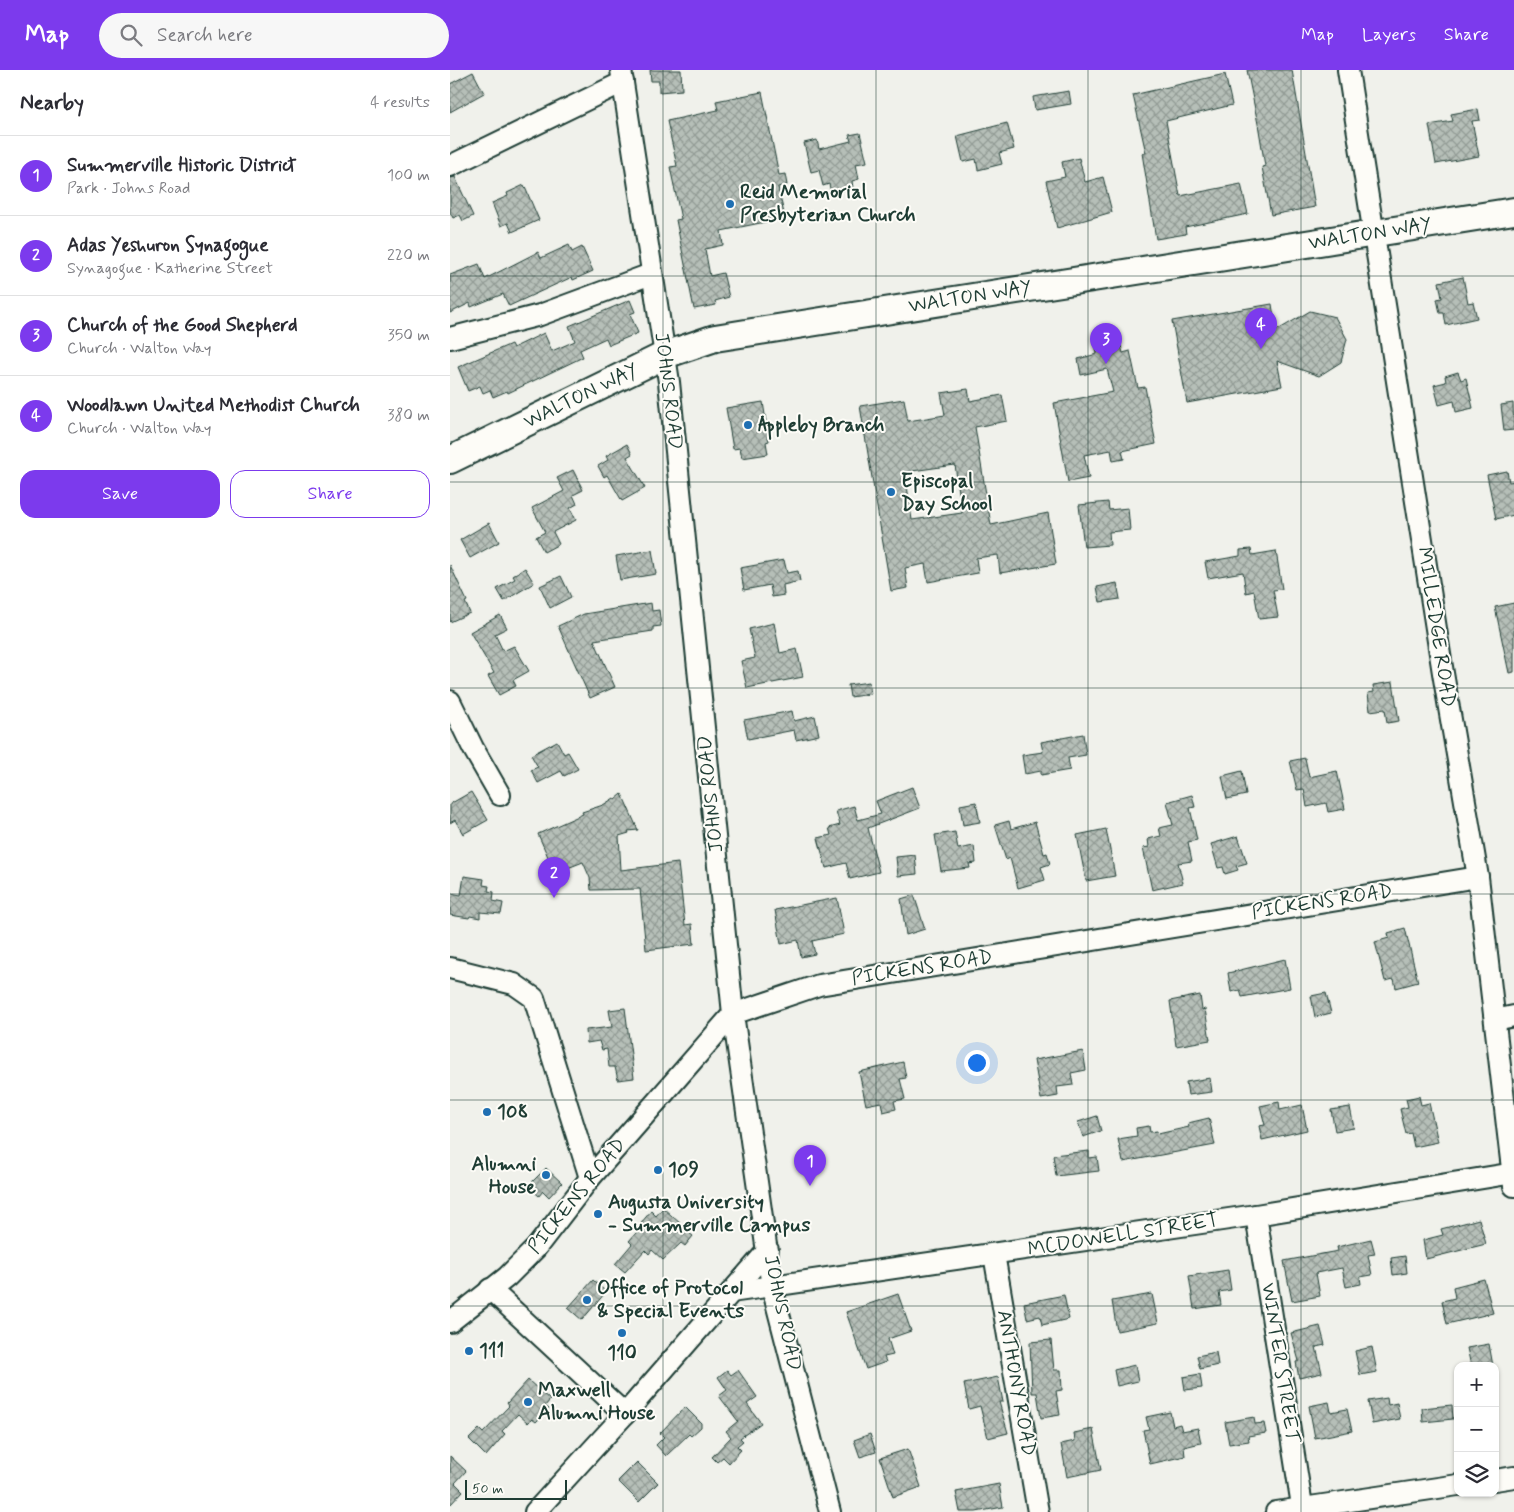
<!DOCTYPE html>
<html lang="en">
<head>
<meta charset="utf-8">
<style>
  body { margin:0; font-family:Mynerve,sans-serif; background:#f7f7f7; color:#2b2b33 }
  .controls { position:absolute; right:15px; bottom:15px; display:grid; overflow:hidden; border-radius:10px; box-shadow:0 1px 4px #0004 }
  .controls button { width:45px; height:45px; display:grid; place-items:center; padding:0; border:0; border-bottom:1px solid #e1e1e2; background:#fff; color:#2b2b33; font:25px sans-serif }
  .scale { position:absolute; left:15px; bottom:12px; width:102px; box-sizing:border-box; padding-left:5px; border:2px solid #1f3d34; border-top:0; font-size:14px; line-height:18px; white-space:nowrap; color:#1f3d34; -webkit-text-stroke:4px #fdfcf7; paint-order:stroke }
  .you { position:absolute; left:526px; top:992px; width:18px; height:18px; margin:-12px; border:4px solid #fff; border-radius:50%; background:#1a73e8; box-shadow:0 0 0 8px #1a73e833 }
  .badge { display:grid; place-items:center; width:32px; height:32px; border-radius:50%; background:#7c3aed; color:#fff; font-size:16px; font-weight:700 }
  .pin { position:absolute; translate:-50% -41px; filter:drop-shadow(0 1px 2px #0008) }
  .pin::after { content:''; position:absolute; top:26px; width:18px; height:15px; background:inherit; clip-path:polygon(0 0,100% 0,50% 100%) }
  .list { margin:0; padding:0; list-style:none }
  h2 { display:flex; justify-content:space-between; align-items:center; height:65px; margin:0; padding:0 20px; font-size:21px }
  h2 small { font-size:16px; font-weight:400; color:#7c7c81 }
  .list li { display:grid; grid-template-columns:32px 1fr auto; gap:15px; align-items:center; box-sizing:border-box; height:80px; padding:0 20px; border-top:1px solid #e1e1e2 }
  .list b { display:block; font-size:19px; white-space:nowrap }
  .list p { margin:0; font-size:16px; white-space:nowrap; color:#7c7c81 }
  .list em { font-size:16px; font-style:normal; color:#7c7c81 }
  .actions { display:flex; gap:10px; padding:15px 20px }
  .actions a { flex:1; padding:11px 0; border:1px solid #7c3aed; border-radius:15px; text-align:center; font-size:18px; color:#7c3aed }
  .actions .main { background:#7c3aed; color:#fff }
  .icon { flex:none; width:28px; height:28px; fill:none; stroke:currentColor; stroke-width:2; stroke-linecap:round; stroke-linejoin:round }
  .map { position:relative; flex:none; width:1064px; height:1442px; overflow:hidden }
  header { display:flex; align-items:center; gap:30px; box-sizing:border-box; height:70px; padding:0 25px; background:#7c3aed; color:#fff }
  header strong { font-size:24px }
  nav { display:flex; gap:28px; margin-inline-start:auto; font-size:18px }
  .search { width:350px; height:45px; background:#f7f7f7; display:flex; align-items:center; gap:12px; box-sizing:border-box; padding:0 18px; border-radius:28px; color:#7c7c81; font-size:19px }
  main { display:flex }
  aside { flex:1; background:#fff }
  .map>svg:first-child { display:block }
  .building { fill:url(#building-cross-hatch); stroke:#1f3d34; fill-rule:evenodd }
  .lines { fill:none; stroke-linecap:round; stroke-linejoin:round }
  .minor-casing { stroke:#1f3d34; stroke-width:24 }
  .major-casing { stroke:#1f3d34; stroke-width:30 }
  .minor { stroke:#fdfcf7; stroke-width:20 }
  .major { stroke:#fdfcf7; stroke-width:26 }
  .grid { fill:none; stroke:#1f3d34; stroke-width:1; stroke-opacity:0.55 }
  .poi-dot { fill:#1f6fb2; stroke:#fdfcf7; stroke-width:2 }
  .labels { text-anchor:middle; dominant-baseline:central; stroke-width:4; stroke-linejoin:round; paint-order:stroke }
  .poi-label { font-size:20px; font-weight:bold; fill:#1f3d34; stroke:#fdfcf7; text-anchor:start }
  .street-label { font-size:20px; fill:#1f3d34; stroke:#fdfcf7 }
</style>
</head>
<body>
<header>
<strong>Map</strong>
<div class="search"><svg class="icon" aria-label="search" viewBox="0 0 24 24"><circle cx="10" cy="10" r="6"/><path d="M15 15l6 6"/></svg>Search here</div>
<nav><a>Map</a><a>Layers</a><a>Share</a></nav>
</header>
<main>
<aside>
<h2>Nearby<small>4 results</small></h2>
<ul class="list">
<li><span class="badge">1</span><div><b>Summerville Historic District</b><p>Park · Johns Road</p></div><em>100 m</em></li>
<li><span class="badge">2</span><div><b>Adas Yeshuron Synagogue</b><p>Synagogue · Katherine Street</p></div><em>220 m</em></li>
<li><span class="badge">3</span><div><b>Church of the Good Shepherd</b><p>Church · Walton Way</p></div><em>350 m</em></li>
<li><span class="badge">4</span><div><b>Woodlawn United Methodist Church</b><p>Church · Walton Way</p></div><em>380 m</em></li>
</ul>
<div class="actions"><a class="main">Save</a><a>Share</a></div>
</aside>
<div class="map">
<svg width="1064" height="1442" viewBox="0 0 1064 1442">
  <defs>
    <pattern id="building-cross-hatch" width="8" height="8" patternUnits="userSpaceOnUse" patternTransform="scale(1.25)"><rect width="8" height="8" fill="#b6bfb8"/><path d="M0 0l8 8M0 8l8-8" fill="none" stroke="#939c96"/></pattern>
  </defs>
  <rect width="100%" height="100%" fill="#f0f1eb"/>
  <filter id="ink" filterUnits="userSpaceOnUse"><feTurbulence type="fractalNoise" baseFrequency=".02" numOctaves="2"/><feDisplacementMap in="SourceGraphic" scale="10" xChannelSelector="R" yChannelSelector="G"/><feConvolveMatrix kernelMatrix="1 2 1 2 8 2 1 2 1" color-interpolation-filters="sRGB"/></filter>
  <g filter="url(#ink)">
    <g class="building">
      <path d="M200 0H231L232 20 209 22V11H201Z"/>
      <path d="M797 0H842L865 137 821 145 812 97 815 96 808 54Z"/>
      <path d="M23 2 34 23 0 42V14Z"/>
      <path d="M775 4 782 35 716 51 730 126 791 114 798 144 735 157 736 164 706 169 692 83H696L683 25Z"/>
      <path d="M619 21 621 34 585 40 583 27Z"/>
      <path d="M312 22 329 105 335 104 337 115 328 117 335 148 271 161 273 175 255 179 260 206 273 203 279 227 265 231 266 235 244 239 226 150 231 149 220 97 227 96 217 51 268 40 266 31Z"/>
      <path d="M1028 39 1030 50 1022 51 1029 86 986 94 979 55 1003 51 1001 44Z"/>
      <path d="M557 53 564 79 549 83 552 94 528 100 526 89 513 92 507 66Z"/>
      <path d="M410 63 417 92 406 94 409 109 402 111 403 118 381 123 379 114 373 116 369 100 361 102 354 73 367 70 369 79 401 71 399 65Z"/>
      <path d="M629 88 635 112 653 107 662 142 607 158 596 111 615 107 612 92Z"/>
      <path d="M5 107 23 146 13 151 10 145 3 148 0 142V108Z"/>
      <path d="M74 115 89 150 62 162 58 153 51 156 42 133 58 126 57 123Z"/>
      <path d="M119 175 122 182 132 177 143 201 123 210 122 207 59 236 53 224 21 237 20 233 0 243V205L29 194 35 209 88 182 91 188Z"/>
      <path d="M1013 207 1018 233 1023 232 1027 248 996 255 994 243H990L987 229 992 228 989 212Z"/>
      <path d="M180 230 185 242 180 244 188 263 159 275 156 268 130 280 133 287 58 323 57 321 43 327 40 320 33 323 30 316 18 321 8 297 61 274 63 278 94 263 102 281 125 271 119 256Z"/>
      <path d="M822 234 826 261 860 241 885 247 897 269 891 292 869 306 827 291 832 316 737 333 722 251Z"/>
      <path d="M670 272 673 283 680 281 688 318 695 317 706 374 672 381 674 389 663 391 661 380 634 385 639 408 618 412 604 333 663 322 657 299 631 305 628 289 647 284 646 278Z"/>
      <path d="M1008 302 1011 310 1016 308 1023 338 1006 342 1004 331 989 335 984 315 996 312 995 306Z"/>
      <path d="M518 319 520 331 552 325 557 351 525 357 541 455 598 443 606 494 550 503 548 485 526 488 528 503 478 512 475 494 455 498 458 518 441 521 410 336 454 329 458 351 495 345 491 323ZM505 395 512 443 462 450 455 402Z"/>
      <path d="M313 332 319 371 316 372 318 384 292 388 290 378 283 379 276 338Z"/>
      <path d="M1063 333 1064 360 1054 361 1051 335Z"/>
      <path d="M177 374 182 384 177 387 195 418 172 431 157 405 154 407 148 396 158 390 156 386Z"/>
      <path d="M123 400 133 420 123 425 127 434 120 438 126 450 103 462 109 474 94 482 86 467 95 462 82 438 114 421 107 408Z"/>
      <path d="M1057 401 1059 412 1064 411V445L1046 449 1037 405Z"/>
      <path d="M658 432 659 440 678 438 680 460 659 462 660 475 634 477 629 435Z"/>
      <path d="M39 453 49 472 20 488 10 470Z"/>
      <path d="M801 479 802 485 826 481 832 519 823 520 828 547 809 549 804 521 796 523 793 502 758 508 755 492 790 486V480Z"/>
      <path d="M202 480 206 504 170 510 166 486Z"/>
      <path d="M334 490 337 503 348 501 350 511 333 515 334 525 322 527 320 515 294 520 290 498Z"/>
      <path d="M0 495 17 531 15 532 20 543 0 552Z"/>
      <path d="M75 498 84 513 54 531 47 519 65 509 63 506Z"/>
      <path d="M111 506 121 527 100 538 90 516Z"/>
      <path d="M667 513 670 529 650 532 647 517Z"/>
      <path d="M201 533 202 541 209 540 211 556 203 557V561L144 570 165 617 140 628 108 556 134 544Z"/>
      <path d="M1064 533V602L1059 603 1045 537Z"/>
      <path d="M50 545 57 558 45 564 53 581 64 576 79 601 63 610 66 616 49 625 38 606 44 603 20 562Z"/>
      <path d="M324 553 330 583 347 579 353 607 297 618 291 591 305 588 299 559Z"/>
      <path d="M419 612 421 624 400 627 398 615Z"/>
      <path d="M943 612 949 651 937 653 935 639 920 641 918 623 924 622 923 615Z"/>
      <path d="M342 641 344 651 365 646 369 665 346 670 344 660 298 669 294 650Z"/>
      <path d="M633 664 636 685 618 688 620 700 591 705V701L575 704 572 685 593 682 591 672Z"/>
      <path d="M107 671 114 684 118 682 128 699 114 706 111 701 88 713 81 700 88 697 81 685Z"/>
      <path d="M855 688 859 707 887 701 895 739 878 742 876 733 857 737 854 719 847 720 840 691Z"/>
      <path d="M792 701 796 725 777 729 772 706Z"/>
      <path d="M462 717 470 738 418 758 429 802 400 809 396 793 376 798 368 768 381 765 379 758 390 755 386 741 404 736 408 750 431 744 426 731Z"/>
      <path d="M21 722 38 750 13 764 5 750 0 753V734Z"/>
      <path d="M172 724 188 760 178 761 179 763 169 766 171 800 228 793 235 855 242 854 244 874 196 880 190 819 141 820 140 808 133 792 105 803 88 764 133 744 132 742 153 735 164 728 165 730Z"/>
      <path d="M742 725 745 737 740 738 747 770 738 772 742 791 728 793 733 813 702 820 693 778 699 777 698 769 711 766 709 758 723 755 717 732Z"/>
      <path d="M526 732 530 752 513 755 510 735Z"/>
      <path d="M559 751 561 759 585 752 594 784 597 783 600 794 591 797 595 810 568 818 560 788 556 790 545 755Z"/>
      <path d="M656 759 665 806 636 811 627 765Z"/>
      <path d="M505 762 508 779 524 776 526 793 519 794 520 798 491 801 485 765Z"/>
      <path d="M788 766 797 793 786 796 788 800 775 804 773 797 768 798 761 774Z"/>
      <path d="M465 785 467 804 448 806 446 787Z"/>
      <path d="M14 806 34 809 33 815 39 816 38 821 44 822 43 831 53 833 51 844 30 842V848L20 846 19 848 0 845V823L11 825Z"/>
      <path d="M464 825 475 859 456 865 451 829Z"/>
      <path d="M387 828 394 864 362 871 365 884 351 887 348 870 331 874 325 840Z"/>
      <path d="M955 858 968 912 946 918 944 909 935 911 925 872 939 868 938 863Z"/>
      <path d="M835 889 840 918 792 927 790 920 781 922 778 903Z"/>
      <path d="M876 923 881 943 865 947 861 926Z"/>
      <path d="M750 925 752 940 755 939 760 970 726 976 720 931Z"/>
      <path d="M175 938 184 1008 168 1010 165 997H159L157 979 152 980 149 971 137 973 136 960 162 957 159 940Z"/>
      <path d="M633 981 636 1000 621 1003 623 1015 607 1017 608 1026 591 1029 584 990Z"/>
      <path d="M453 992 456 1008 450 1009 455 1029 444 1031 446 1039 433 1042 431 1032 416 1035 409 1002Z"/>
      <path d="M760 1008 762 1022 738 1025 736 1012Z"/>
      <path d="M969 1026 971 1035 979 1033 988 1072 964 1077 961 1063 956 1064 950 1039 958 1037 956 1029Z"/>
      <path d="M829 1032 830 1040 852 1035 857 1060 812 1070 809 1056 815 1055 810 1036Z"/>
      <path d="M900 1037 904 1058 885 1061 881 1040Z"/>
      <path d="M647 1046 651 1061 633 1067 628 1052Z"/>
      <path d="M759 1048 765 1075 673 1092 668 1069 687 1066 686 1058 699 1056 700 1062 707 1061 708 1064 739 1057 738 1053Z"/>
      <path d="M639 1081V1088L647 1087 649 1101 606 1106 603 1085Z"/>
      <path d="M96 1098 112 1113 99 1127 93 1121 89 1126 78 1116Z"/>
      <path d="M213 1138 240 1162 239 1163 243 1166 235 1176 231 1173 213 1190 202 1180 199 1184 195 1180 175 1202 165 1194 182 1174 179 1171 193 1155 191 1153 201 1141 206 1146Z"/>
      <path d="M1029 1149 1036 1174 976 1189 973 1170 993 1165 991 1159Z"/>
      <path d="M921 1169 925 1184 918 1185 922 1205 910 1207 911 1214 896 1217 892 1198 866 1203 870 1226 842 1231 834 1191 888 1181 887 1177Z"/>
      <path d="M955 1186 957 1203 943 1205 941 1188Z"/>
      <path d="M778 1200 781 1220 769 1222 771 1235 744 1239 739 1206Z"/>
      <path d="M1034 1209 1043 1243 997 1254 992 1231 1005 1228 1003 1217Z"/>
      <path d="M143 1210 156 1222 132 1250 118 1238Z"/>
      <path d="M448 1224 461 1261 438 1269 443 1285 434 1287 436 1292 416 1299 396 1242Z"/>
      <path d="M702 1224 708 1253 667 1261 662 1231Z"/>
      <path d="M614 1225 619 1249 592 1255 590 1246 577 1249 574 1233Z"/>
      <path d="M870 1256 875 1275 866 1277 872 1303 849 1308 846 1292 849 1291 841 1263Z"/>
      <path d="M601 1270 604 1300H611L612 1320 606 1321 610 1345 591 1348 587 1323H582L580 1272Z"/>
      <path d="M1039 1274 1043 1296H1021L1017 1278Z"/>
      <path d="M922 1277 927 1302 910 1305 905 1281Z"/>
      <path d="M766 1282 768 1295 750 1299 747 1286Z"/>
      <path d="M685 1295 688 1311 667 1316 664 1300Z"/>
      <path d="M277 1300 281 1305 288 1300 307 1327 297 1334 311 1353 290 1368 293 1371 287 1376 291 1380 279 1393 273 1387 267 1392 262 1387 281 1367 276 1361 288 1351 269 1326 277 1320 268 1307Z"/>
      <path d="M750 1304 752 1318 735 1320 733 1307Z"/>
      <path d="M548 1307 553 1332H549L558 1363 538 1368 530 1336 519 1339 514 1314Z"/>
      <path d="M78 1310 100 1330 95 1336 99 1339 86 1352 82 1349 78 1353 68 1344 52 1361 55 1364 36 1386 19 1369 29 1359 33 1363 59 1336 57 1333Z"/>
      <path d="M937 1328 938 1335 947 1333 950 1349 922 1354 918 1331Z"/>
      <path d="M879 1332 881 1342 897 1339 902 1361 865 1368 859 1336Z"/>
      <path d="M1002 1335 1003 1349 973 1352 972 1338Z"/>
      <path d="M235 1337 251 1353V1357L241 1366 239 1364 216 1386 206 1375 214 1367 210 1363Z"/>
      <path d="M720 1342 723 1356 730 1354 732 1361 748 1358 751 1373 734 1377 735 1386 700 1394 693 1360 699 1359 696 1347Z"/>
      <path d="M804 1347 805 1354 814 1353 816 1363 798 1366 799 1371 779 1374 775 1352Z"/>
      <path d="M643 1359 651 1400 617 1407 611 1374 625 1371 624 1363Z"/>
      <path d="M420 1364 426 1382 410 1387 404 1370Z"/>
      <path d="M458 1379 471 1417 443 1427 430 1388Z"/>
      <path d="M0 1386 16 1401 5 1413 13 1421 0 1435Z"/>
      <path d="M187 1392 208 1413 189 1432 168 1411Z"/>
      <path d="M549 1414 553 1437 526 1442H510L506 1422Z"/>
    </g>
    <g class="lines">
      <defs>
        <g id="minor">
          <path d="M171 0 219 312 283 944 322 1217 380 1442"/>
          <path d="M898 0 993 603 1028 807 1064 1116"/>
          <path d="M0 96 173 12"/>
          <path d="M0 268 90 245 201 204"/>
          <path d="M0 631 23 678 50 725"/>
          <path d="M0 898 64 914 84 928 140 1108"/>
          <path d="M1045 950 1064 946"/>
          <path d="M806 1145 853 1442"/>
          <path d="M544 1184 588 1442"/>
          <path d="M40 1219 175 1344"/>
          <path d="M281 1222 806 1145 1064 1103"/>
          <path d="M0 1252 57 1207 86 1178 140 1108 283 944 369 915 1028 807"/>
          <path d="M1045 1410 1064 1407"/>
          <path d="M85 1442 175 1344 318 1180"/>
          <path d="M826 1442 1008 1415"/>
        </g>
        <path id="major" d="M0 390 215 285 265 268 1064 141"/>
      </defs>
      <use href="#minor" class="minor-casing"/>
      <use href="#major" class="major-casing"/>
      <use href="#minor" class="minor"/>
      <use href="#major" class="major"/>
    </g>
  </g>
  <path class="grid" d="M213 0V1442M426 0V1442M638 0V1442M851 0V1442M0 206H1064M0 412H1064M0 618H1064M0 824H1064M0 1030H1064M0 1236H1064"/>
  <g class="poi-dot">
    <circle cx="280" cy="134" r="5"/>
    <circle cx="298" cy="355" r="5"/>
    <circle cx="441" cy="422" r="5"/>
    <circle cx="37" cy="1042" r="5"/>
    <circle cx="208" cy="1100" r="5"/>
    <circle cx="96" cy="1105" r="5"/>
    <circle cx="148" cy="1144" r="5"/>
    <circle cx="137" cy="1230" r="5"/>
    <circle cx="172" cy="1263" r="5"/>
    <circle cx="19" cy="1281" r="5"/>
    <circle cx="78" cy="1332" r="5"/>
  </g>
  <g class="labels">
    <g class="poi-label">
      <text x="290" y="122">Reid Memorial<tspan x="290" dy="23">Presbyterian Church</tspan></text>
      <text x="308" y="355">Appleby Branch</text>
      <text x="451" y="411">Episcopal<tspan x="451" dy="23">Day School</tspan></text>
      <text x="47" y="1042">108</text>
      <text x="86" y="1094" text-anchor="end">Alumni<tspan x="86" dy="23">House</tspan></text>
      <text x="218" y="1100">109</text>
      <text x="158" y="1132">Augusta University<tspan x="158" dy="23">- Summerville Campus</tspan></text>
      <text x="147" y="1218">Office of Protocol<tspan x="147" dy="23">&amp; Special Events</tspan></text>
      <text x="29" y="1281">111</text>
      <text x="172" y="1283" text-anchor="middle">110</text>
      <text x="88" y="1320">Maxwell<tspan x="88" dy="23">Alumni House</tspan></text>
    </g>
    <g class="street-label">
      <text transform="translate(920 164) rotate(-9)">WALTON WAY</text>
      <text transform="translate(520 227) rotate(-9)">WALTON WAY</text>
      <text transform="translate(218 321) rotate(83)">JOHNS ROAD</text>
      <text transform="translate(131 326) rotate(-26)">WALTON WAY</text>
      <text transform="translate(986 557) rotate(81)">MILLEDGE ROAD</text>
      <text transform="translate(261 724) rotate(-96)">JOHNS ROAD</text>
      <text transform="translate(872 832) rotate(-9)">PICKENS ROAD</text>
      <text transform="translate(472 898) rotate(-9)">PICKENS ROAD</text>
      <text transform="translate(127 1126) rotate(-51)">PICKENS ROAD</text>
      <text transform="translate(673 1165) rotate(-9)">MCDOWELL STREET</text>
      <text transform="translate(332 1243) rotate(78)">JOHNS ROAD</text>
      <text transform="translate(830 1293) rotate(81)">WINTER STREET</text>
      <text transform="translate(566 1313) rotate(80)">ANTHONY ROAD</text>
    </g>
  </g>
</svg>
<div class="controls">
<button>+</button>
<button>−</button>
<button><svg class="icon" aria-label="layers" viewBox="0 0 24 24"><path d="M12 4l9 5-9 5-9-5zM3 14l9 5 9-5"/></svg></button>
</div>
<div class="scale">50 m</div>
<div class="you"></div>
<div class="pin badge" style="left:360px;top:1116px">1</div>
<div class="pin badge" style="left:104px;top:828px">2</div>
<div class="pin badge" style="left:656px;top:294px">3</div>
<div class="pin badge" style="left:811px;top:279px">4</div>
</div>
</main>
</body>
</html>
